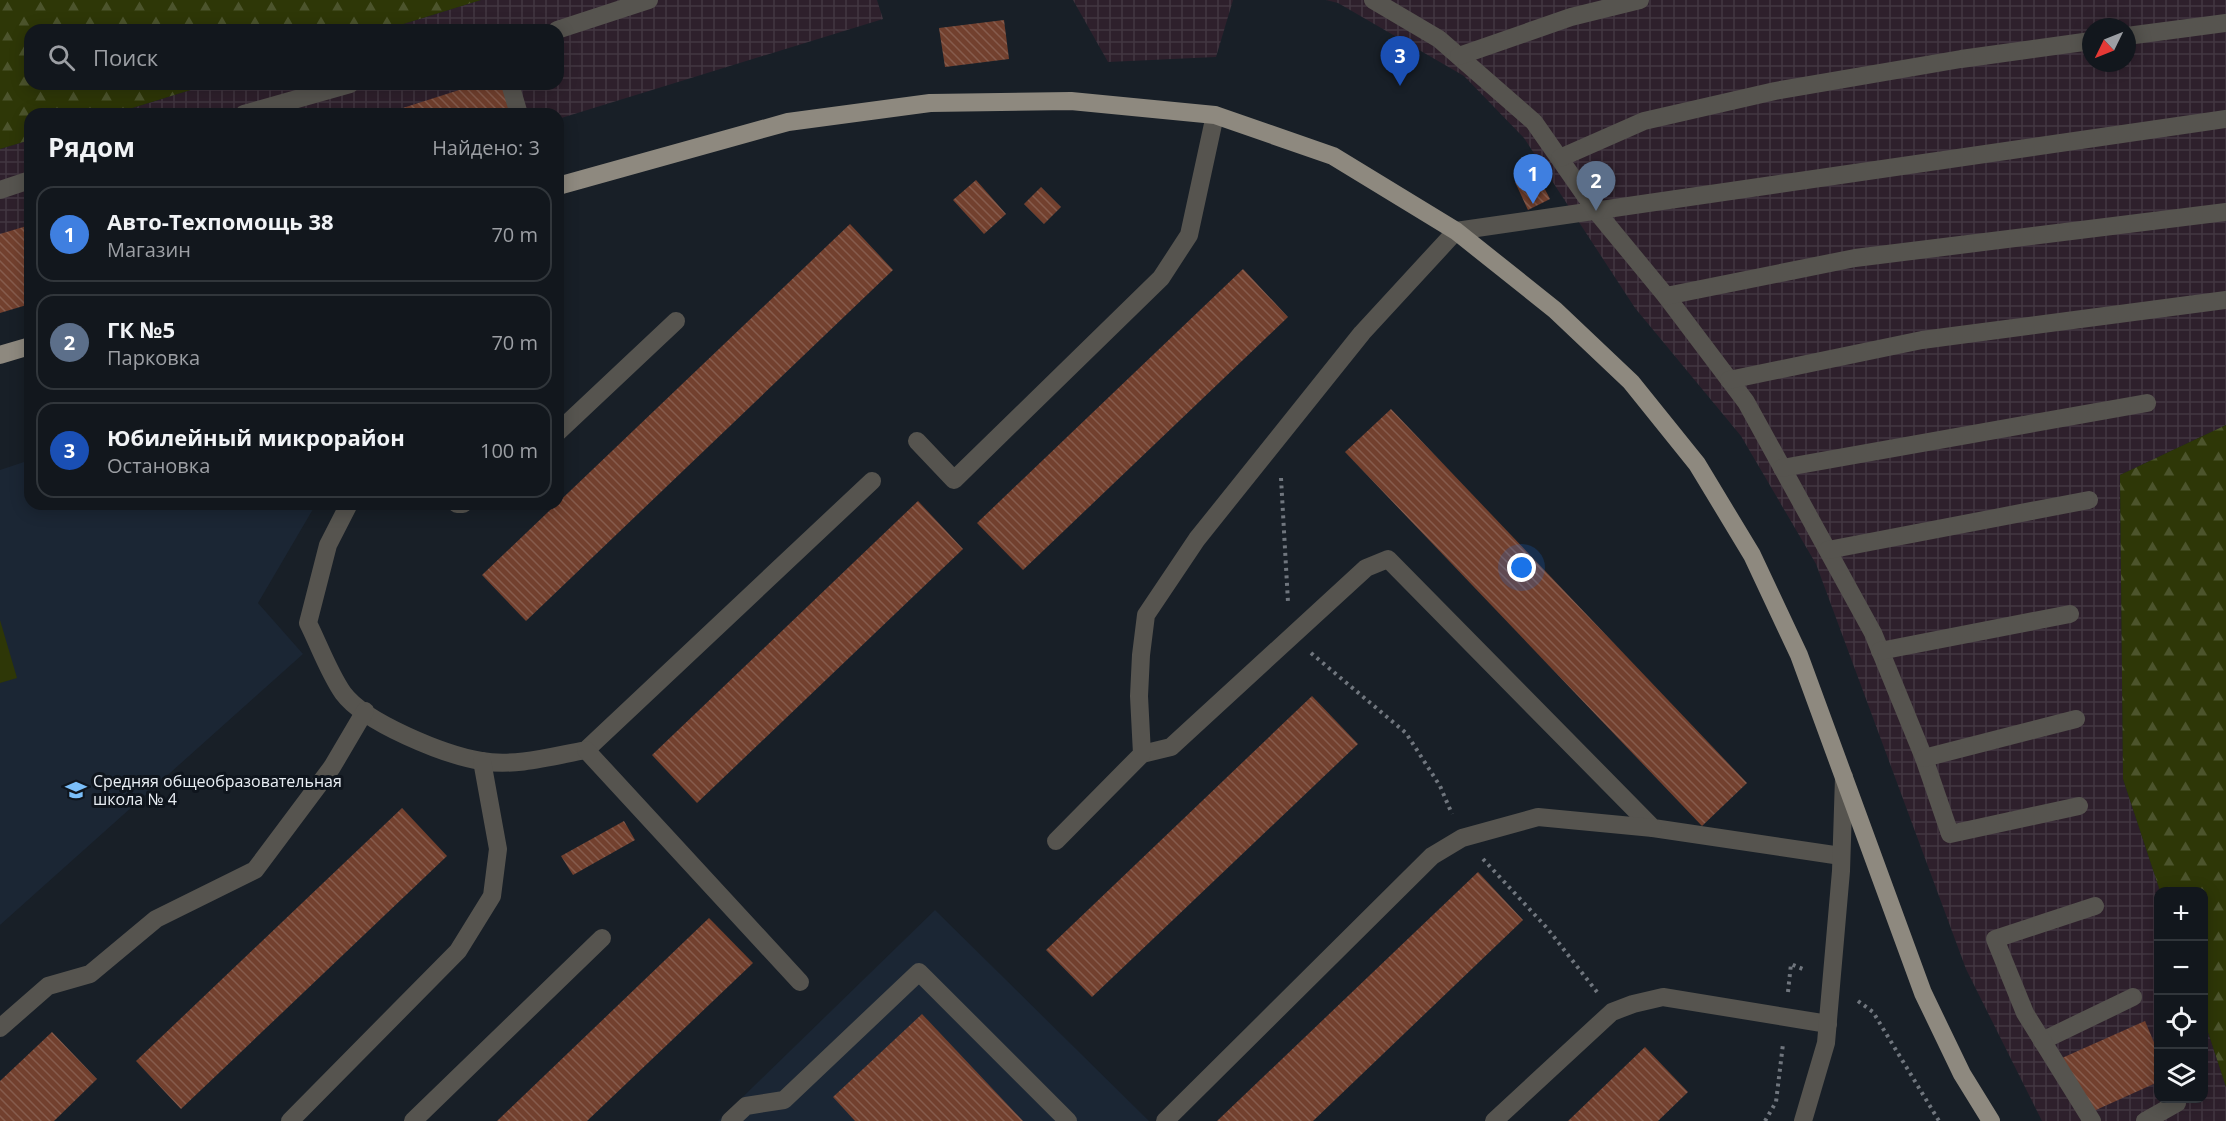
<!DOCTYPE html>
<html lang="ru">
<head>
<meta charset="utf-8">
<style>
  body { margin:0; font-family:"Open Sans",sans-serif; background:#1f242a; color:#f1f3f6 }
  .controls { position:absolute; right:18px; bottom:18px; display:grid; overflow:hidden; border-radius:12px; box-shadow:0 3px 15px #0003 }
  .controls button { width:54px; height:54px; display:grid; place-items:center; padding:0; border:0; border-bottom:2px solid #31363b; background:#12171d; color:#f1f3f6; font:30px sans-serif }
  .compass { position:absolute; left:2082px; top:18px; width:54px; height:54px; border-radius:50%; background:#12171d; box-shadow:0 3px 15px #0003; rotate:227deg }
  .you { position:absolute; left:1522px; top:568px; width:21px; height:21px; margin:-15px; border:4px solid #fff; border-radius:50%; background:#1a73e8; box-shadow:0 0 0 9px #1a73e833 }
  .badge { display:grid; place-items:center; width:39px; height:39px; border-radius:50%; background:#7bbef8; color:#fff; font-size:20px; font-weight:700 }
  .pin { position:absolute; translate:-50% -50px; filter:drop-shadow(0 2px 3px #0008) }
  .pin::after { content:''; position:absolute; top:32px; width:21px; height:18px; background:inherit; clip-path:polygon(0 0,100% 0,50% 100%) }
  .list { margin:0; padding:0; list-style:none }
  h2 { display:flex; justify-content:space-between; align-items:center; height:78px; margin:0; padding:0 24px; font-size:26px }
  h2 small { font-size:20px; font-weight:400; color:#9c9fa4 }
  .list li { display:grid; grid-template-columns:39px 1fr auto; gap:18px; align-items:center; box-sizing:border-box; height:96px; margin:0 12px 12px; padding:0 12px; border:2px solid #31363b; border-radius:18px }
  .list b { display:block; font-size:22px; white-space:nowrap }
  .list p { margin:0; font-size:20px; white-space:nowrap; color:#9c9fa4 }
  .list em { font-size:20px; font-style:normal; color:#9c9fa4 }
  .icon { flex:none; width:33px; height:33px; fill:none; stroke:currentColor; stroke-width:2; stroke-linecap:round; stroke-linejoin:round }
  .map { position:relative; flex:none; width:2226px; height:1121px; overflow:hidden }
  .search { position:absolute; background:#12171d; box-shadow:0 3px 15px #0003; left:24px; top:24px; width:540px; height:66px; display:flex; align-items:center; gap:15px; box-sizing:border-box; padding:0 21px; border-radius:18px; color:#9c9fa4; font-size:22px }
  .panel { position:absolute; background:#12171d; box-shadow:0 3px 15px #0003; left:24px; top:108px; width:540px; height:402px; border-radius:18px }
  .map>svg:first-child { display:block }
  .built { fill:#1b2634 }
  .industrial { fill:url(#industrial-grid); fill-rule:evenodd }
  .forest { fill:url(#forest-firs) }
  .park { fill:#2e3707 }
  .building { fill:url(#building-back-hatch) }
  .lines { fill:none; stroke-linecap:round; stroke-linejoin:round }
  .path { stroke:#70767e; stroke-width:4; stroke-dasharray:3 4.5; stroke-linecap:butt }
  .minor { stroke:#56544f; stroke-width:18 }
  .major { stroke:#8e897f; stroke-width:18 }
  .labels { text-anchor:middle; dominant-baseline:central; stroke-width:6; stroke-linejoin:round; paint-order:stroke }
  .poi-label { font-size:16px; fill:#e9eef4; stroke:#0f151d; text-anchor:start }
</style>
</head>
<body>
<div class="map">
<svg width="2226" height="1121" viewBox="0 0 2226 1121">
  <defs>
    <pattern id="industrial-grid" width="8" height="8" patternUnits="userSpaceOnUse" patternTransform="scale(1.5)"><rect width="8" height="8" fill="#2e202c"/><path d="M0 4h8M4 0v8" fill="none" stroke="#423641"/></pattern>
    <pattern id="forest-firs" width="22" height="20" patternUnits="userSpaceOnUse" patternTransform="scale(1.5)"><rect width="22" height="20" fill="#2e3707"/><path d="M5 1l3.5 6h-7zM16 11l3.5 6h-7z" fill="#4c542c"/></pattern>
    <pattern id="building-back-hatch" width="6" height="6" patternUnits="userSpaceOnUse" patternTransform="scale(1.5)"><rect width="6" height="6" fill="#72402e"/><path d="M-1 5l2 2M0 0l6 6M5-1l2 2" fill="none" stroke="#865c4d"/></pattern>
  </defs>
  <rect width="100%" height="100%" fill="#181f27"/>
  <g class="built">
    <path d="M30 460V504H316L258 603 303 654 0 925V470Z"/>
    <path d="M935 910 1149 1121H718Z"/>
  </g>
  <g class="industrial">
    <path d="M481 0H877L883 19 558 119V114H113L210 84H558V30H384Z"/>
    <path d="M1073 0H1233L1216 57 1108 62Z"/>
    <path d="M1326 0H2226V425L2120 475 2123 779 2160 891 2158 1098H2204V1020L2226 1087V1121H2042L1966 969 1816 564 1741 436 1635 308 1524 138 1464 76 1338 3ZM2091 27H2127V63H2091Z"/>
    <path d="M30 140V283L0 287V149Z"/>
  </g>
  <g class="forest">
    <path d="M0 0H481L384 30H30V84H210L113 114H30V140L0 149Z"/>
    <path d="M2226 425V1087L2204 1020V892L2160 891 2123 779 2120 475Z"/>
  </g>
  <path class="park" d="M0 620 17 678 0 683Z"/>
  <g class="building">
    <path d="M1004 20 1009 59 945 67 939 28Z"/>
    <path d="M478 84H504L513 114H384Z"/>
    <path d="M1536 172 1550 199 1528 210 1515 182Z"/>
    <path d="M976 180 1006 214 984 234 953 200Z"/>
    <path d="M1041 187 1061 207 1044 224 1024 204Z"/>
    <path d="M850 224 893 270 526 621 482 575Z"/>
    <path d="M30 225V304L0 313V234Z"/>
    <path d="M1243 269 1288 317 1023 570 977 523Z"/>
    <path d="M1391 409 1747 783 1702 826 1345 452Z"/>
    <path d="M918 501 963 549 697 803 652 755Z"/>
    <path d="M1312 696 1358 744 1092 997 1046 950Z"/>
    <path d="M402 808 447 856 181 1109 136 1061Z"/>
    <path d="M624 821 635 840 573 875 561 856Z"/>
    <path d="M1478 872 1523 920 1313 1121H1217Z"/>
    <path d="M709 918 753 963 587 1121H497Z"/>
    <path d="M922 1014 1023 1121H855L833 1097Z"/>
    <path d="M2145 1021 2158 1052V1082L2087 1114 2062 1058Z"/>
    <path d="M52 1032 97 1079 54 1121H0V1081Z"/>
    <path d="M1645 1047 1688 1092 1658 1121H1568Z"/>
  </g>
  <g class="lines">
    <g class="path">
      <path d="M1281 478 1288 602"/>
      <path d="M1311 653 1406 733 1440 786 1452 814"/>
      <path d="M1483 859 1547 928 1597 992"/>
      <path d="M1788 992 1791 964 1805 970"/>
      <path d="M1858 1001 1873 1012 1939 1121"/>
      <path d="M1765 1121 1776 1102 1783 1044"/>
    </g>
    <g class="minor">
      <path d="M1373 0 1439 39 1534 122 1596 211 1666 296 1746 402 1873 633 1924 758 1950 834 2079 806"/>
      <path d="M557 30 649 0"/>
      <path d="M2127 36 2226 23"/>
      <path d="M1459 56 1571 17 1640 0"/>
      <path d="M510 84 519 114"/>
      <path d="M244 114 350 84"/>
      <path d="M1560 158 1644 121 1775 91 1961 59 2091 41"/>
      <path d="M0 190 30 180"/>
      <path d="M1666 296 1855 258 2226 212"/>
      <path d="M1729 380 1922 340 2226 300"/>
      <path d="M558 432 676 321"/>
      <path d="M917 441 954 480 1161 278 1189 235 1215 115"/>
      <path d="M1782 468 2147 403"/>
      <path d="M349 504 328 545 308 623C319 645 329 673 343 693 365 723 445 755 481 761 516 767 553 756 586 750L872 481"/>
      <path d="M457 504H463"/>
      <path d="M1828 550 2089 500"/>
      <path d="M1880 651 2070 614"/>
      <path d="M586 750 800 982"/>
      <path d="M1142 754 1171 747 1366 568 1388 559 1653 828 1841 856"/>
      <path d="M1924 758 2076 719"/>
      <path d="M1056 841 1142 754 1139 696 1141 655 1146 615 1197 539 1362 333 1456 231 2226 119"/>
      <path d="M0 1028 48 986 90 974 156 919 255 870 332 767 365 711"/>
      <path d="M2042 1041 2133 997"/>
      <path d="M290 1121 458 951 492 896 498 849 482 761"/>
      <path d="M413 1121 602 938"/>
      <path d="M730 1121 746 1106 784 1100 919 972 1068 1121"/>
      <path d="M1165 1121 1432 856 1462 838 1538 817 1653 828"/>
      <path d="M1494 1121 1612 1012 1633 1004 1663 997 1828 1024"/>
      <path d="M1803 1121 1826 1043 1841 871 1844 777"/>
      <path d="M2092 1121 2025 1013 1995 939 2095 906"/>
      <path d="M2145 1121 2177 1103"/>
    </g>
    <g class="major">
      <path d="M558 186 788 122 930 103 1071 101 1215 115 1333 156 1456 231 1555 310 1631 382 1697 464 1752 555 1799 655 1923 993 1962 1074 1991 1121"/>
      <path d="M0 355 30 346"/>
    </g>
  </g>
  <defs>
    <symbol id="school-bare" viewBox="-9 -9 18 18"><path d="M0-5L7-2L0 1L-7-2ZM-4 1L0 2.5L4 1V4Q0 6-4 4Z" fill="#7bbef8" stroke="#0f151d" stroke-width="2.5" paint-order="stroke"/></symbol>
  </defs>
  <g fill-rule="evenodd">
    <use href="#school-bare" x="61" y="775" width="30" height="30"/>
  </g>
  <g class="labels">
    <g class="poi-label">
      <text x="93" y="781">Средняя общеобразовательная<tspan x="93" dy="18">школа № 4</tspan></text>
    </g>
  </g>
</svg>
<div class="controls">
<button>+</button>
<button>−</button>
<button><svg class="icon" aria-label="locate" viewBox="0 0 24 24"><circle cx="12" cy="12" r="6"/><path d="M12 2v4M12 18v4M2 12h4M18 12h4"/></svg></button>
<button><svg class="icon" aria-label="layers" viewBox="0 0 24 24"><path d="M12 4l9 5-9 5-9-5zM3 14l9 5 9-5"/></svg></button>
</div>
<svg class="compass" viewBox="-18 -18 36 36"><path d="M0-13l5 13h-10z" fill="#e53935"/><path d="M0 13l5-13h-10z" fill="#9c9fa4"/></svg>
<div class="you"></div>
<div class="pin badge" style="left:1533px;top:204px;background:#3f7fe0">1</div>
<div class="pin badge" style="left:1596px;top:211px;background:#5c6f8a">2</div>
<div class="pin badge" style="left:1400px;top:86px;background:#1a4fb4">3</div>
<div class="search"><svg class="icon" aria-label="search" viewBox="0 0 24 24"><circle cx="10" cy="10" r="6"/><path d="M15 15l6 6"/></svg>Поиск</div>
<section class="panel">
<h2>Рядом<small>Найдено: 3</small></h2>
<ul class="list">
<li><span class="badge" style="background:#3f7fe0">1</span><div><b>Авто-Техпомощь 38</b><p>Магазин</p></div><em>70 m</em></li>
<li><span class="badge" style="background:#5c6f8a">2</span><div><b>ГК №5</b><p>Парковка</p></div><em>70 m</em></li>
<li><span class="badge" style="background:#1a4fb4">3</span><div><b>Юбилейный микрорайон</b><p>Остановка</p></div><em>100 m</em></li>
</ul>
</section>
</div>
</body>
</html>
